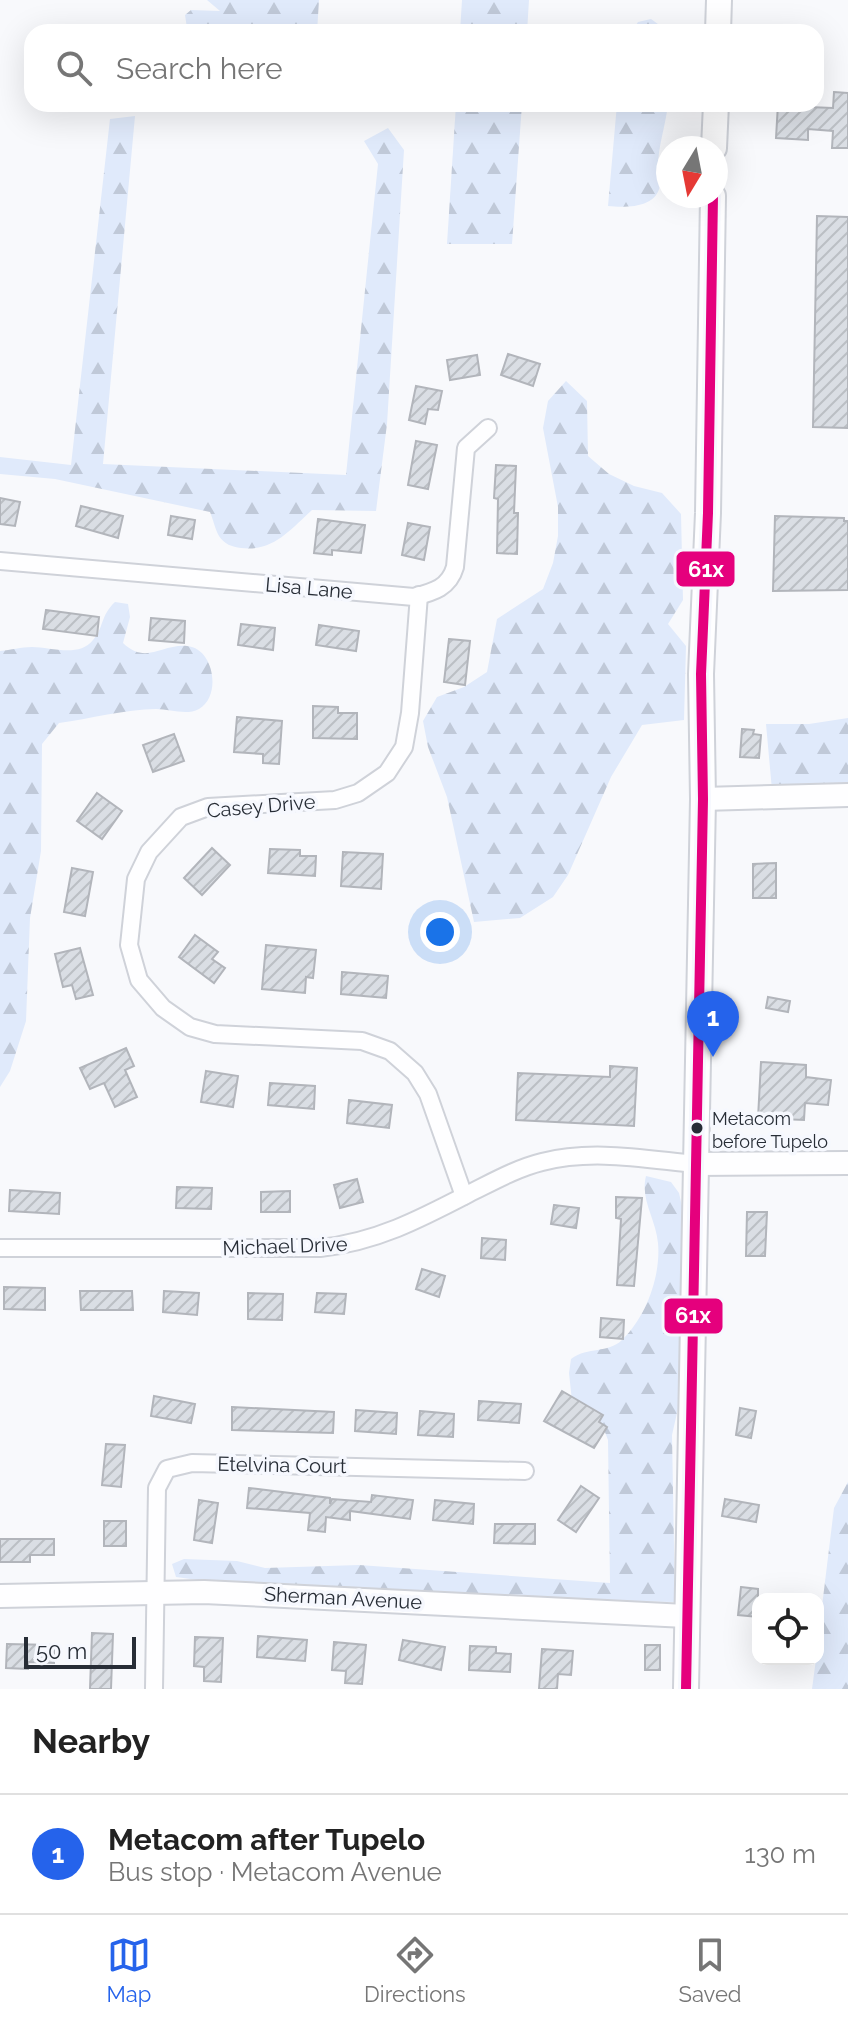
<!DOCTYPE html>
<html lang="en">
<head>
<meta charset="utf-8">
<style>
  body { margin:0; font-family:Raleway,sans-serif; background:#f6f6f6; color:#222 }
  .controls { position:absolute; right:24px; bottom:24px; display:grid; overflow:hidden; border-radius:16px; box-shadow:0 8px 32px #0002 }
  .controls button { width:72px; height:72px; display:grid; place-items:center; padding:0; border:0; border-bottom:2px solid #e0e0e0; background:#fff; color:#222; font:40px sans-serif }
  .compass { position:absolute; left:656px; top:136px; width:72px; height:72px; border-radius:50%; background:#fff; box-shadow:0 8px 32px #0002; rotate:190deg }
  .scale { position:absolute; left:24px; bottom:20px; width:112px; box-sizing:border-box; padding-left:8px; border:4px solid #272d36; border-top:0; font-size:22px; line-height:28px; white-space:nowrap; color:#272d36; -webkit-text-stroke:6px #f6f8fe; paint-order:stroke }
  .you { position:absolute; left:440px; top:932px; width:28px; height:28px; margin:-20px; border:6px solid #fff; border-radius:50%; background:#1a73e8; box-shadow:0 0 0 12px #1a73e833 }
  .badge { display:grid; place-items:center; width:52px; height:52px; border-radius:50%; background:#2563eb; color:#fff; font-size:26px; font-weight:700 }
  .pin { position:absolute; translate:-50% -66px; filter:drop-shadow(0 2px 4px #0008) }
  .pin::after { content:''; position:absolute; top:42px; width:28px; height:24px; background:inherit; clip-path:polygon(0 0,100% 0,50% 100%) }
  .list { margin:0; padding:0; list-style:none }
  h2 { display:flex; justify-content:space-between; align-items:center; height:104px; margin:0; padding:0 32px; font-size:34px }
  h2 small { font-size:26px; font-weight:400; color:#767676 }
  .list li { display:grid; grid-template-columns:52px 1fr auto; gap:24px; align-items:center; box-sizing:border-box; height:120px; padding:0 32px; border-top:2px solid #e0e0e0 }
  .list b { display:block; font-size:30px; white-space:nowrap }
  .list p { margin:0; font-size:26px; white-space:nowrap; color:#767676 }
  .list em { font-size:26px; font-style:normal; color:#767676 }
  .icon { flex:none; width:44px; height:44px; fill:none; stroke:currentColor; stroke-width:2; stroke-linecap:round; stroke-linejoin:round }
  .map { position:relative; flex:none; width:848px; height:1689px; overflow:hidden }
  .search { position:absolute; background:#fff; box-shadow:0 8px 32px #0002; left:24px; right:24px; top:24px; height:88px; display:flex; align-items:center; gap:20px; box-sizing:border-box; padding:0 28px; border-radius:24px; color:#767676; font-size:30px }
  .sheet { height:224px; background:#fff }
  nav { display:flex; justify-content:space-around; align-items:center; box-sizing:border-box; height:112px; border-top:2px solid #e0e0e0; background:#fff; font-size:22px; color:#767676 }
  nav a { display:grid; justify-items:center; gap:4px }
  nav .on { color:#2563eb }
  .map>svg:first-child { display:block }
  .forest { fill:url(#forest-firs) }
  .building { fill:url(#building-hatch); stroke:#b2b5bb; stroke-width:2 }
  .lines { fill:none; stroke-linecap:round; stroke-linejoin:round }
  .street-casing { stroke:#cfd2d9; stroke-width:20 }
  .secondary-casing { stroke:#cfd2d9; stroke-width:26 }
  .primary-casing { stroke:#cfd2d9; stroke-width:28 }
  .street { stroke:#fefeff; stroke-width:16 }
  .secondary { stroke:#fefeff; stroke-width:22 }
  .primary { stroke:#fefeff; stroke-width:24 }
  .bus-1-casing { stroke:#f6f8fe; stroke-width:16 }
  .bus-1 { stroke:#e5007d; stroke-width:10 }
  .bus-dot { fill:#272d36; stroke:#f6f8fe; stroke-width:3 }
  .labels { text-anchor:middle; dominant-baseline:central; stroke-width:7; stroke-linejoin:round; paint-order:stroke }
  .bus-label { font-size:18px; fill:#272d36; stroke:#f6f8fe; text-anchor:start }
  .street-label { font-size:20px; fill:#272d36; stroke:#f6f8fe }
  .line-badge { stroke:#f6f8fe; stroke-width:3 }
  .badge-label { font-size:22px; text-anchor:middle; font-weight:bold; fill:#fff }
</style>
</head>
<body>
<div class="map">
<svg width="848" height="1689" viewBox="0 0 848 1689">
  <defs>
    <pattern id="forest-firs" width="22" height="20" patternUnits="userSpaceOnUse" patternTransform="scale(2)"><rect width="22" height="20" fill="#e0eafb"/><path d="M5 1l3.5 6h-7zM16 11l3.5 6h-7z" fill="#c0c9d8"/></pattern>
    <pattern id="building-hatch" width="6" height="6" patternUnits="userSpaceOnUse" patternTransform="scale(2)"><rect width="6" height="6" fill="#dadee4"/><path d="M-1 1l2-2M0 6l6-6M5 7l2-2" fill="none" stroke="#bbbfc4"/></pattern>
  </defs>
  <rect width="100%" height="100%" fill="#f8f9fc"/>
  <g class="forest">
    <path d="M207 0H319L317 32H204L187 28 185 15 191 10 220 11Z"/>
    <path d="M462 0H529L527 32H460Z"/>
    <path d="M651 19 662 27V32H631L638 22Z"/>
    <path d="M456 104H522L512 244H447Z"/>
    <path d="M617 104H668C666 124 658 146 658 167 658 173 662 178 660 185 657 208 626 208 608 206Z"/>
    <path d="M135 116 103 464 346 475 378 164 364 141 388 128 404 150 387 424 376 511 312 510C290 530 273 552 241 548 232 547 224 544 219 536 215 529 213 519 210 512L55 479 0 474V457L71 465 110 119Z"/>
    <path d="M566 381 587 401 588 456 609 474 634 486 662 493 681 514 683 600 668 624 686 646 684 720 642 725 611 777 568 875 553 897 520 918 474 922 447 797 428 747 423 721 437 697 464 687 487 672 497 619 543 589 553 563 558 536V507L543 428 548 401Z"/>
    <path d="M115 602 128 604 130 617 123 643C146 665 161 644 187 646 214 648 222 696 199 709 186 716 170 709 156 709 126 709 89 719 59 723L42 744 41 851 30 918 26 1021 10 1071 0 1087V651C11 650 21 647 32 647 51 647 79 658 93 640 104 628 100 616 115 602Z"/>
    <path d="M848 718V788L772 790 766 724H809Z"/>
    <path d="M646 1176 671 1182 679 1193 685 1220 684 1382 672 1435 675 1602C509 1599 341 1600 176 1577L172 1564 184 1559 237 1561 265 1568 359 1565 610 1583 608 1440 603 1427 572 1401 569 1373 571 1359C589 1346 607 1354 622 1340 646 1317 661 1276 658 1243 656 1219 640 1200 646 1176Z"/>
    <path d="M848 1482V1689H812L816 1659H818V1639L834 1508Z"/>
  </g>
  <g class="building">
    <path d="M834 92 848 93V148H832L833 131 808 129V140L776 138 778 104H808V107L833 108Z"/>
    <path d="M817 216 848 217V428L813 427Z"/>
    <path d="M508 354 540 364 533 386 501 375Z"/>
    <path d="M477 355 480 375 450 380 447 360Z"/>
    <path d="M416 386 442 391 438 410 428 409 425 424 409 420Z"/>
    <path d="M416 441 437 445 428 489 408 485Z"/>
    <path d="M496 465 516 466 514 513H518L517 554 497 553 498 499 494 498Z"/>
    <path d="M0 498 20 502 15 526 0 524Z"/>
    <path d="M81 506 123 516 118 538 76 526Z"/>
    <path d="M171 516 195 520 192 539 168 535Z"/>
    <path d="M775 516 844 518V521H848V590L773 591Z"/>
    <path d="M318 519 365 525 361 553 332 550V555L314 553Z"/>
    <path d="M408 523 430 527 424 560 402 555Z"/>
    <path d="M46 610 99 617 97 636 43 629Z"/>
    <path d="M151 618 185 621 184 643 149 640Z"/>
    <path d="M241 624 275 628 273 650 238 645Z"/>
    <path d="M319 625 359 631 356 651 316 645Z"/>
    <path d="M449 639 470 641 465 685 444 682Z"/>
    <path d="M313 706 338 707V713H357V739L313 738Z"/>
    <path d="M237 717 282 721 279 764 263 763V754L234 752Z"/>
    <path d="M742 729 754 730 753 734 761 735 759 758 740 757Z"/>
    <path d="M174 734 184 761 153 772 143 745Z"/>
    <path d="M97 793 122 811 102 839 77 821Z"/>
    <path d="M212 848 230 865 202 895 184 878Z"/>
    <path d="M270 849 300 850V856H316L315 876 268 873Z"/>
    <path d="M343 852 383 854 381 889 341 886Z"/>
    <path d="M776 863V898H753V864Z"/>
    <path d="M72 868 93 872 85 916 64 912Z"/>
    <path d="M195 935 218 952 212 959 225 968 214 983 179 957Z"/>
    <path d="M266 945 316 950 313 978 306 977 305 993 262 989Z"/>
    <path d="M80 948 93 995 76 999 72 985 63 987 55 954Z"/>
    <path d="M342 972 388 976 386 998 341 994Z"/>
    <path d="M768 997 790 1001 788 1012 766 1008Z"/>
    <path d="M126 1048 134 1066 125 1070 137 1097 115 1107 104 1083 90 1089 80 1068Z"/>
    <path d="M761 1062 806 1065V1077L831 1080 828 1105 805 1103 804 1120 758 1118Z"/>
    <path d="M610 1066 637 1068 634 1126 516 1120 518 1073 610 1077Z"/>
    <path d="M206 1071 238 1076 233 1107 201 1102Z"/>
    <path d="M270 1083 315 1086 314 1109 268 1105Z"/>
    <path d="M349 1100 392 1105 389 1128 347 1123Z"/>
    <path d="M357 1179 363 1202 340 1208 334 1185Z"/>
    <path d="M177 1187 212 1188 211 1209 176 1208Z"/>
    <path d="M10 1190 60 1193 59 1214 9 1211Z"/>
    <path d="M290 1191V1212H261V1192Z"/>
    <path d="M616 1197 642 1198 634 1286 617 1285 621 1219 616 1218Z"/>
    <path d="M554 1205 579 1208 576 1228 551 1224Z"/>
    <path d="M747 1212H767L765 1256H746Z"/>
    <path d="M482 1238 506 1240 505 1260 481 1258Z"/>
    <path d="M422 1269 445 1276 439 1297 416 1289Z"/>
    <path d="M4 1287 45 1288V1310L4 1309Z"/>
    <path d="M80 1291H132L133 1310H81Z"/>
    <path d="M164 1291 199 1293 197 1315 163 1312Z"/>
    <path d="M248 1293 283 1294 282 1320 248 1319Z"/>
    <path d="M317 1293 346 1294 344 1314 315 1312Z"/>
    <path d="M601 1318 624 1320 623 1339 600 1337Z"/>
    <path d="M562 1391 603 1415 599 1422 607 1427 594 1448 544 1421Z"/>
    <path d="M154 1396 195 1404 191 1423 151 1416Z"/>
    <path d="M479 1401 521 1404 519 1423 478 1420Z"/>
    <path d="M232 1407 334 1412 333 1433 232 1430Z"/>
    <path d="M740 1408 756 1411 751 1438 736 1435Z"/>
    <path d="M356 1410 397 1413 396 1434 355 1431Z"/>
    <path d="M420 1411 454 1414 453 1437 418 1435Z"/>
    <path d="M106 1444 125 1445 121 1487 102 1485Z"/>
    <path d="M581 1486 599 1498 576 1532 558 1520Z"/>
    <path d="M249 1488 330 1498V1504L332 1499 371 1502 372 1495 413 1500 410 1519 350 1511V1520L326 1517 325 1532 308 1530 310 1513 247 1508Z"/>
    <path d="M725 1499 759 1505 756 1522 722 1516Z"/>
    <path d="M199 1500 218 1503 212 1543 194 1540Z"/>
    <path d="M435 1500 474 1504 473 1524 433 1520Z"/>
    <rect x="104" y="1521" width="22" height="25"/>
    <path d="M495 1524H535V1544L494 1543Z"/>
    <path d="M0 1539H54V1555H30V1562H0Z"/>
    <path d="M741 1587 758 1589V1617L738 1615Z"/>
    <path d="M92 1633 113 1634 111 1689H90Z"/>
    <path d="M258 1636 307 1640 305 1661 257 1657Z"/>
    <path d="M195 1637 223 1638 221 1682 204 1681V1667L194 1666Z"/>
    <path d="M403 1640 445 1647 441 1670 399 1660Z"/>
    <path d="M334 1642 366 1645 362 1684 345 1683 346 1671 332 1670Z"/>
    <path d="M7 1644 54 1645V1663L28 1662V1669L6 1668Z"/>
    <rect x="645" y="1645" width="15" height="25"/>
    <path d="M470 1646 496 1647V1653L511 1654 510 1672 469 1670Z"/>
    <path d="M542 1649 573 1651 571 1675 558 1674 557 1689H539Z"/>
  </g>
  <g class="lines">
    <defs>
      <g id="street">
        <path d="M0 561 414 597C433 592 449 588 455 567L466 448 488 428"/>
        <path d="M419 595 410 713 404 747 387 773 358 793 335 800 208 807 181 817 149 852 136 879 129 945 139 980 163 1008 190 1027 215 1034 362 1041 390 1051 415 1073 428 1094 464 1196"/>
        <path d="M0 1248H320C378 1242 424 1217 474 1191 496 1180 518 1168 542 1162 592 1149 644 1159 695 1164"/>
        <path d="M154 1689 157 1488 167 1469 192 1463 525 1471"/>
      </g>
      <g id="secondary">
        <path d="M703 799 848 795"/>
        <path d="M695 1164 848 1163"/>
        <path d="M0 1596 204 1592 686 1616"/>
      </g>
      <g id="primary">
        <path d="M718 32 719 0"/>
        <path d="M714 148 716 104"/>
        <path d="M686 1689 703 799 701 674 708 513 713 196"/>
      </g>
    </defs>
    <use href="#street" class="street-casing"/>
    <use href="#secondary" class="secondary-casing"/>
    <use href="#primary" class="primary-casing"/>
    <use href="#street" class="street"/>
    <use href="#secondary" class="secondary"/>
    <use href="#primary" class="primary"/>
    <defs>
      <path id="bus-1" d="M686 1689 703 799 701 674 708 513 713 196"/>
    </defs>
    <use href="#bus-1" class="bus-1-casing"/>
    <use href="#bus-1" class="bus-1"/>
  </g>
  <circle class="bus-dot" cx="697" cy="1128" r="7"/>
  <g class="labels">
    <g class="bus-label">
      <text x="712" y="1118">Metacom<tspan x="712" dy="23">before Tupelo</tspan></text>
    </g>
    <g class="street-label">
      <text transform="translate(309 588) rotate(5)">Lisa Lane</text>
      <text transform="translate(261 806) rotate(-5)">Casey Drive</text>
      <text transform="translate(285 1246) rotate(-2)">Michael Drive</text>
      <text transform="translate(282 1465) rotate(1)">Etelvina Court</text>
      <text transform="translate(343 1598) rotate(3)">Sherman Avenue</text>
    </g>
  </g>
  <g class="line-badge">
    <rect x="675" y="550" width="61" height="38" rx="8" fill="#e5007d"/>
    <rect x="663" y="1297" width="61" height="38" rx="8" fill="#e5007d"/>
  </g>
  <g class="badge-label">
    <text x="706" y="577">61x</text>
    <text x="693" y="1323">61x</text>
  </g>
</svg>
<div class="controls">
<button><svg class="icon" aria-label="locate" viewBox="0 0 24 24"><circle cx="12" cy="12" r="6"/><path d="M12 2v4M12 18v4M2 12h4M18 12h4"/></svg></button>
</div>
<svg class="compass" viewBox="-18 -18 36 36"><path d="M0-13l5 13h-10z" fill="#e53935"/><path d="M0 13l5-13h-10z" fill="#767676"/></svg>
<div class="scale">50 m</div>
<div class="you"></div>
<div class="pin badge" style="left:713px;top:1057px">1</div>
<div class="search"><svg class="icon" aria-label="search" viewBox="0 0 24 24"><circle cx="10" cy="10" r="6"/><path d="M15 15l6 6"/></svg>Search here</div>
</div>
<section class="sheet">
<h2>Nearby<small></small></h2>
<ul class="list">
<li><span class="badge">1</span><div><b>Metacom after Tupelo</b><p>Bus stop · Metacom Avenue</p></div><em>130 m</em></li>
</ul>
</section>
<nav>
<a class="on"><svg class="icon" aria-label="map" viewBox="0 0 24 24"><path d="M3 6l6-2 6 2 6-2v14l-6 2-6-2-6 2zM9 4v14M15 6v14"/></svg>Map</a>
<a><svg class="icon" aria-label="directions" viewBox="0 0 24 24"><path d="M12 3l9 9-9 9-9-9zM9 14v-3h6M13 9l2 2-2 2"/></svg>Directions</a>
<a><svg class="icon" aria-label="saved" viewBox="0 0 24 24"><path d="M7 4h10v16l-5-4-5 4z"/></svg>Saved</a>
</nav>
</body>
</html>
